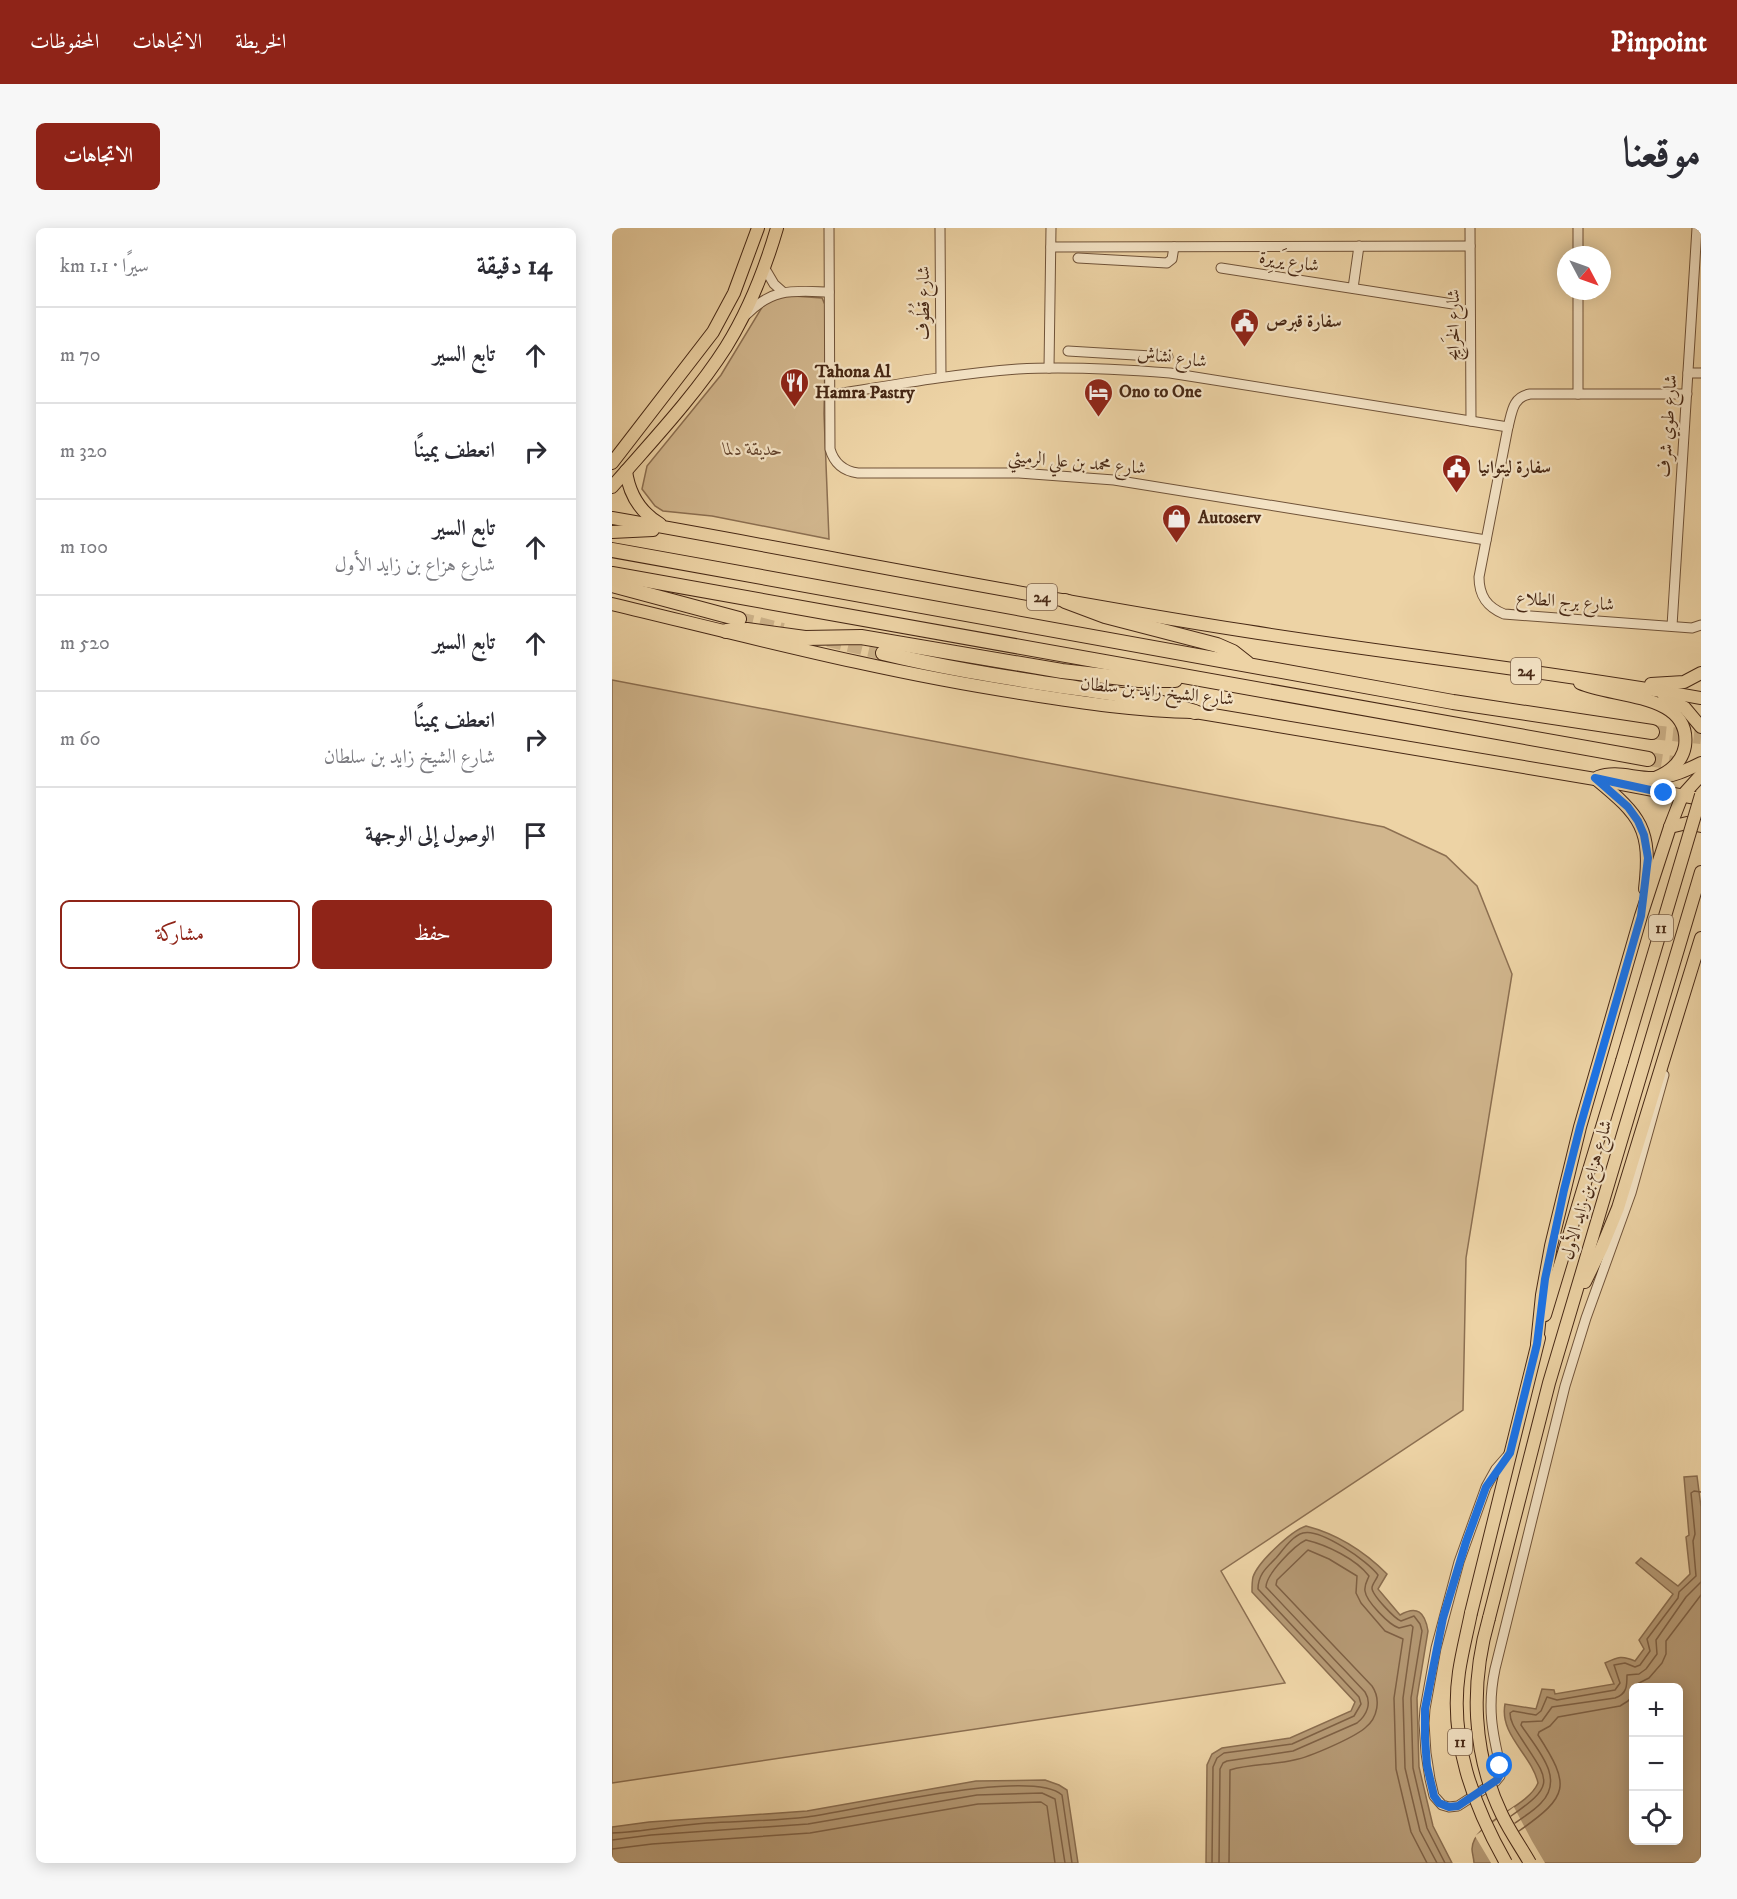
<!DOCTYPE html>
<html lang="ar">
<head>
<meta charset="utf-8">
<style>
  body { margin:0; font-family:"IM FELL DW Pica",Amiri,serif; background:#f7f7f7; color:#2b2b33; direction:rtl }
  .controls { position:absolute; right:18px; bottom:18px; display:grid; overflow:hidden; border-radius:9px; box-shadow:0 3px 15px #0003 }
  .controls button { width:54px; height:54px; display:grid; place-items:center; padding:0; border:0; border-bottom:2px solid #e1e1e2; background:#fff; color:#2b2b33; font:30px sans-serif }
  .compass { position:absolute; left:945px; top:18px; width:54px; height:54px; border-radius:50%; background:#fff; box-shadow:0 3px 15px #0003; rotate:131deg }
  .stop { position:absolute; width:18px; height:18px; margin:-14px; border:4px solid #1a73e8; border-radius:50%; background:#fff }
  .stop.end { background:#1a73e8; border-color:#fff; box-shadow:0 2px 6px #0008 }
  .list { margin:0; padding:0; list-style:none }
  h2 { display:flex; justify-content:space-between; align-items:center; height:78px; margin:0; padding:0 24px; font-size:26px }
  h2 small { font-size:20px; font-weight:400; color:#7c7c81 }
  .list li { display:grid; grid-template-columns:39px 1fr auto; gap:18px; align-items:center; box-sizing:border-box; height:96px; padding:0 24px; border-top:2px solid #e1e1e2 }
  .list b { display:block; font-size:22px; white-space:nowrap }
  .list p { margin:0; font-size:20px; white-space:nowrap; color:#7c7c81 }
  .list em { font-size:20px; font-style:normal; color:#7c7c81 }
  .actions { display:flex; gap:12px; padding:18px 24px }
  .actions a { flex:1; padding:14px 0; border:2px solid #8f2418; border-radius:9px; text-align:center; font-size:21px; color:#8f2418 }
  .actions .main { background:#8f2418; color:#fff }
  .icon { flex:none; width:33px; height:33px; fill:none; stroke:currentColor; stroke-width:2; stroke-linecap:round; stroke-linejoin:round }
  .map { position:relative; flex:none; width:1089px; height:1635px; overflow:hidden; direction:ltr; border-radius:9px }
  header { display:flex; align-items:center; gap:36px; box-sizing:border-box; height:84px; padding:0 30px; background:#8f2418; color:#fff }
  header strong { font-size:28px }
  nav { display:flex; gap:33px; margin-inline-start:auto; font-size:21px }
  .intro { display:flex; align-items:center; justify-content:space-between; box-sizing:border-box; height:144px; padding:0 36px }
  h1 { margin:0; font-size:42px }
  .button { padding:15px 27px; border-radius:9px; background:#8f2418; color:#fff; font-size:21px; font-weight:700 }
  main { display:flex; gap:36px; padding:0 36px }
  aside { flex:1; background:#fff; border-radius:9px; box-shadow:0 3px 15px #0003 }
  .map>svg:first-child { display:block }
  .green { fill:#d1b68d; stroke:#8c6f51; stroke-width:1.5 }
  .water { fill:#b59974; stroke:#896c4e; stroke-width:1.5; fill-rule:evenodd }
  .pier { fill:#edd3a5 }
  .lines { fill:none; stroke-linecap:round; stroke-linejoin:round }
  .shore { stroke:#7e6044; stroke-width:1.5 }
  .highway-tunnel { stroke:#ccb188; stroke-width:14; stroke-dasharray:14 7; stroke-linecap:butt }
  .minor-casing { stroke:#705339; stroke-width:11 }
  .major-casing { stroke:#472815; stroke-width:14 }
  .highway-casing { stroke:#472815; stroke-width:16 }
  .minor { stroke:#f3e2c4; stroke-width:9 }
  .major { stroke:#edd3a5; stroke-width:12 }
  .highway { stroke:#edd3a5; stroke-width:14 }
  .major-bridge-casing { stroke:#472815; stroke-width:14; stroke-linecap:butt }
  .major-bridge { stroke:#edd3a5; stroke-width:12 }
  .route { stroke:#1a73e8; stroke-width:8 }
  .labels { text-anchor:middle; dominant-baseline:central; stroke-width:4.5; stroke-linejoin:round; paint-order:stroke }
  .shield { fill:#f3e2c4; stroke:#7b604a; stroke-width:1.5 }
  .shield-label { font-size:16px; font-weight:bold; fill:#472815 }
  .street-label { font-size:18px; fill:#472815; stroke:#f3e2c4 }
  .poi-label { font-size:18px; font-weight:bold; fill:#472815; stroke:#f3e2c4; text-anchor:start }
  .park-label { font-size:18px; font-style:italic; fill:#63442d; stroke:#f3e2c4 }
</style>
</head>
<body>
<header>
<strong>Pinpoint</strong>
<nav><a>الخريطة</a><a>الاتجاهات</a><a>المحفوظات</a></nav>
</header>
<div class="intro"><h1>موقعنا</h1><a class="button">الاتجاهات</a></div>
<main>
<div class="map">
<svg width="1089" height="1635" viewBox="0 0 1089 1635">
  <rect width="100%" height="100%" fill="#edd3a5"/>
  <filter id="stains"><feTurbulence type="fractalNoise" baseFrequency=".00333" numOctaves="4"/><feColorMatrix values="0 0 0 0 .2 0 0 0 0 .09 0 0 0 0 .02 0 0 0 .5 -.17"/></filter>
  <radialGradient id="worn" r=".72"><stop offset=".6" stop-color="#630" stop-opacity="0"/><stop offset="1" stop-color="#630" stop-opacity=".3"/></radialGradient>
  <g class="green">
    <path d="M168 67 210 70 214 79 212 186 217 311 100 288 51 283 43 278 30 261 35 238 109 147 152 76Z"/>
    <path d="M0 452 772 599 834 628 865 658 900 746 854 1030 851 1182 609 1343 673 1455 0 1555Z"/>
  </g>
  <g class="water">
    <path d="M1085 1248 1089 1279V1635H862C862 1631 860 1625 860 1621 861 1593 915 1581 926 1555 920 1527 887 1507 893 1476L924 1481 930 1461 942 1462 943 1466 1002 1456 993 1435C1006 1429 1010 1427 1023 1433L1032 1421 1027 1412 1061 1366 1024 1335 1029 1330 1066 1358 1078 1346 1074 1309 1077 1307 1072 1249ZM1022 1460H1066V1612H1022Z"/>
    <path d="M694 1298C725 1306 752 1323 775 1346L766 1361 788 1387C805 1377 813 1384 816 1403L805 1470 807 1539 821 1598 840 1635H594L595 1537 600 1526 610 1520 678 1510 739 1483 743 1474 640 1364C640 1359 640 1353 641 1349 646 1334 679 1303 694 1298Z"/>
    <path d="M433 1552 447 1557 455 1562 466 1635H0V1599L37 1594 195 1583 364 1553Z"/>
  </g>
  <path class="pier" d="M902 1579 920 1613 933 1635H879L863 1608Z"/>
  <g class="lines">
    <g class="shore">
      <path d="M1024 1460 1025 1456 1037 1450 1050 1435 1054 1426V1413L1089 1367"/>
      <path d="M899 1588C945 1556 937 1553 909 1510 904 1502 898 1494 898 1485L901 1483 924 1487 929 1483 935 1469 945 1472 1003 1462 1008 1455 1002 1437 1013 1435 1023 1439 1028 1437 1038 1423 1035 1411 1066 1370 1067 1364 1084 1348 1081 1313 1083 1306 1079 1265 1082 1263 1089 1264"/>
      <path d="M903 1595C911 1589 922 1583 929 1575 954 1550 924 1520 909 1497L910 1494 930 1493 940 1479 1003 1470C1015 1466 1015 1458 1015 1447L1027 1446 1034 1441 1045 1426 1044 1412 1074 1369 1089 1354"/>
      <path d="M907 1603C957 1568 959 1558 926 1507L927 1504 938 1498 946 1489 1008 1478 1016 1473 1022 1466"/>
      <path d="M0 1605C32 1604 63 1597 95 1595 128 1593 162 1593 195 1589 241 1583 419 1539 450 1567L460 1635"/>
      <path d="M0 1612 39 1607 196 1596 365 1567 430 1565 443 1571 453 1635"/>
      <path d="M0 1621 40 1616 198 1605 366 1576 429 1574 435 1578 443 1635"/>
      <path d="M600 1635 601 1539 605 1530 612 1525 680 1516 742 1488 749 1476 747 1469 646 1361C646 1347 654 1340 664 1330 671 1322 680 1308 691 1305 708 1300 756 1333 766 1347 765 1351 760 1356 760 1360 760 1367 783 1391 789 1393L802 1388 808 1396 810 1403 799 1470 801 1540 815 1600 833 1635"/>
      <path d="M607 1635 608 1541 611 1535 615 1533 681 1523 745 1495C755 1487 760 1475 753 1464L654 1359C654 1346 683 1317 694 1312 715 1317 744 1331 757 1348 755 1353 752 1357 753 1363 754 1373 777 1397 787 1400L799 1397 801 1399 791 1470 793 1540 808 1603 825 1635"/>
      <path d="M617 1635 618 1542C638 1536 661 1537 682 1532 698 1529 741 1510 753 1500 766 1490 769 1471 760 1458L664 1357 665 1352 696 1322 717 1331 745 1348 744 1365 749 1375 773 1403 791 1411 782 1470 784 1541 799 1604 815 1635"/>
    </g>
    <g class="highway-tunnel">
      <path d="M127 391 171 402"/>
      <path d="M216 412 271 425"/>
      <path d="M1040 504 1089 509"/>
      <path d="M1036 531 1075 537"/>
    </g>
    <defs>
      <g id="minor">
        <path d="M217 0 218 221C222 235 231 243 246 245H407L502 252 874 312"/>
        <path d="M328 0 329 149"/>
        <path d="M858 0 859 193"/>
        <path d="M966 0V27"/>
        <path d="M439 19 858 18"/>
        <path d="M466 30 555 35 560 31 562 19"/>
        <path d="M152 39 162 56 171 64"/>
        <path d="M609 40 841 76"/>
        <path d="M741 60 747 18"/>
        <path d="M134 87C161 59 182 63 217 64"/>
        <path d="M456 123 556 129"/>
        <path d="M437 140 439 0"/>
        <path d="M1076 145H1089"/>
        <path d="M966 166V63"/>
        <path d="M1075 166H918C900 169 900 185 896 199L867 349C867 368 875 379 892 386L1080 400 1089 397"/>
        <path d="M218 167C281 157 342 146 406 141 457 138 507 141 558 145L896 199"/>
        <path d="M1060 398 1085 0"/>
        <path d="M898 1225 884 1241 874 1259 847 1334 824 1420 813 1481 812 1495 814 1525 818 1551 822 1568 830 1577 837 1579 846 1578 883 1554 888 1548 889 1541C880 1504 875 1479 883 1441L953 1158 974 1090 1019 965 1052 847"/>
      </g>
      <g id="major">
        <path d="M0 235 101 104 122 65 146 0"/>
        <path d="M14 243C17 265 28 284 48 296"/>
        <path d="M0 259C39 214 82 169 114 119 137 82 153 41 165 0"/>
        <path d="M0 290C211 327 422 370 634 403 785 427 938 443 1089 470"/>
        <path d="M0 304 41 302"/>
        <path d="M0 376C138 409 274 445 415 466 471 475 526 483 583 484L983 551 1089 571"/>
        <path d="M968 455C1002 470 1080 465 1073 518 1070 535 1058 544 1043 550"/>
        <path d="M1039 456 1072 454 1089 445"/>
        <path d="M1052 468 1073 480 1089 499"/>
        <path d="M986 549C1005 542 1023 551 1043 550 1060 549 1075 542 1089 535"/>
        <path d="M984 551C1029 588 1040 601 1033 661"/>
        <path d="M1058 599 1075 595 1089 598"/>
        <path d="M973 1054 990 1019 1006 980 1089 710"/>
        <path d="M933 1087 1010 833"/>
        <path d="M925 1116 930 1067 939 1018 968 899 1029 688 1058 599 1070 568 1089 547"/>
        <path d="M859 1385 927 1110"/>
        <path d="M877 1390 937 1155 1089 644"/>
      </g>
      <g id="highway">
        <path d="M0 322 841 474 1040 504"/>
        <path d="M0 346 1036 531"/>
        <path d="M0 357 127 391"/>
        <path d="M453 373 493 388 605 417 621 424 635 435"/>
        <path d="M114 403 135 402 193 410 249 409 450 443 527 452H563"/>
        <path d="M271 425C328 439 385 448 443 457 490 464 537 469 583 484"/>
      </g>
    </defs>
    <use href="#minor" class="minor-casing"/>
    <use href="#major" class="major-casing"/>
    <use href="#highway" class="highway-casing"/>
    <use href="#minor" class="minor"/>
    <use href="#major" class="major"/>
    <use href="#highway" class="highway"/>
    <defs>
      <g id="major-bridge">
        <path d="M1010 833 1089 567"/>
        <path d="M859 1385C855 1405 850 1424 847 1444 837 1512 861 1577 894 1635"/>
        <path d="M877 1390C858 1456 860 1525 890 1587 898 1604 909 1619 918 1635"/>
      </g>
    </defs>
    <use href="#major-bridge" class="major-bridge-casing"/>
    <use href="#major-bridge" class="major-bridge"/>
  </g>
  <g class="lines">
    <path class="route" d="M888 1538 889 1545 885 1552 846 1578 837 1579 827 1575 822 1568 815 1538 813 1510V1481L831 1390 854 1314 874 1259 898 1225 925 1116 933 1051 952 962 968 899 1029 688 1036 630 1032 607 1026 593 1016 579 983 550 1052 565"/>
  </g>
  <defs>
    <symbol id="civic-pin" viewBox="-11 -11 22 30"><path d="M0 17L-7.5 6A9.5 9.5 0 1 1 7.5 6Z" fill="#8f2418" stroke="#f3e2c4"/><path d="M-.6-6.5H3V-4.5H.6V-3L4-1V1h2V6H-6V1h2V-1L-.6-3ZM-1.2 2.5V6h2.4V2.5Z" fill="#fff"/></symbol>
    <symbol id="restaurant-pin" viewBox="-11 -11 22 30"><path d="M0 17L-7.5 6A9.5 9.5 0 1 1 7.5 6Z" fill="#8f2418" stroke="#f3e2c4"/><path d="M-5-6h1v4h1v-4h1v4h1v-4h1v5L-1.5 .5V6h-2V.5L-5-1ZM5-6V6H3V1.5H1.5Q1.5-4 5-6Z" fill="#fff"/></symbol>
    <symbol id="hotel-pin" viewBox="-11 -11 22 30"><path d="M0 17L-7.5 6A9.5 9.5 0 1 1 7.5 6Z" fill="#8f2418" stroke="#f3e2c4"/><path d="M-6-4.5h1.5V1H6V5H4.5V3h-9V5H-6ZM-4 0a1.8 1.8 0 1 1 3.6 0ZM.5 0V-2.5h3Q6-2.5 6 0Z" fill="#fff"/></symbol>
    <symbol id="shop-pin" viewBox="-11 -11 22 30"><path d="M0 17L-7.5 6A9.5 9.5 0 1 1 7.5 6Z" fill="#8f2418" stroke="#f3e2c4"/><path d="M-5-2.5h2.3a2.7 3.5 0 0 1 5.4 0H5L5.5 6h-11ZM-1.5-2.5h3a1.5 2.3 0 0 0-3 0Z" fill="#fff"/></symbol>
  </defs>
  <g fill-rule="evenodd">
    <use href="#civic-pin" x="616" y="78" width="33" height="45"/>
    <use href="#restaurant-pin" x="166" y="138" width="33" height="45"/>
    <use href="#hotel-pin" x="470" y="148" width="33" height="45"/>
    <use href="#civic-pin" x="828" y="224" width="33" height="45"/>
    <use href="#shop-pin" x="548" y="274" width="33" height="45"/>
  </g>
  <g class="labels">
    <g class="shield">
      <rect x="415" y="356" width="30" height="26" rx="4.5"/>
      <rect x="899" y="430" width="30" height="26" rx="4.5"/>
      <rect x="1037" y="687" width="24" height="26" rx="4.5"/>
      <rect x="836" y="1501" width="24" height="26" rx="4.5"/>
    </g>
    <g class="shield-label">
      <text x="430" y="369">24</text>
      <text x="914" y="443">24</text>
      <text x="1049" y="700">11</text>
      <text x="848" y="1514">11</text>
    </g>
    <g class="street-label">
      <text transform="translate(677 34) rotate(9)">شارع يَريِرة</text>
      <text transform="translate(312 75) rotate(-90)">شارع قُطُوف</text>
      <text transform="translate(842 97) rotate(-90)">شارع الخَرايِج</text>
      <text transform="translate(560 130) rotate(7)">شارع نشاش</text>
      <text transform="translate(1056 198) rotate(-86)">شارع طوي شرف</text>
      <text transform="translate(465 235) rotate(5)">شارع محمد بن علي الرميثي</text>
      <text transform="translate(953 374) rotate(4)">شارع برج الطلاع</text>
      <text transform="translate(545 464) rotate(6)">شارع الشيخ زايد بن سلطان</text>
      <text transform="translate(975 962) rotate(-74)">شارع هزاع بن زايد الأول</text>
    </g>
    <g class="poi-label">
      <text x="654" y="94">سفارة قبرص</text>
      <text x="203" y="144">Tahona Al<tspan x="203" dy="21">Hamra Pastry</tspan></text>
      <text x="507" y="164">Ono to One</text>
      <text x="866" y="240">سفارة ليتوانيا</text>
      <text x="586" y="290">Autoserv</text>
    </g>
    <g class="park-label">
      <text x="141" y="222">حديقة دلما</text>
    </g>
  </g>
  <rect width="100%" height="100%" filter="url(#stains)"/>
  <rect width="100%" height="100%" fill="url(#worn)"/>
</svg>
<div class="controls">
<button>+</button>
<button>−</button>
<button><svg class="icon" aria-label="locate" viewBox="0 0 24 24"><circle cx="12" cy="12" r="6"/><path d="M12 2v4M12 18v4M2 12h4M18 12h4"/></svg></button>
</div>
<svg class="compass" viewBox="-18 -18 36 36"><path d="M0-13l5 13h-10z" fill="#e53935"/><path d="M0 13l5-13h-10z" fill="#7c7c81"/></svg>
<div class="stop" style="left:888px;top:1538px"></div>
<div class="stop end" style="left:1052px;top:565px"></div>
</div>
<aside>
<h2>14 دقيقة<small>سيرًا · 1.1 km</small></h2>
<ul class="list">
<li><svg class="icon" aria-label="ahead" viewBox="0 0 24 24"><path d="M12 20V5M6 11l6-6 6 6"/></svg><div><b>تابع السير</b></div><em>70 m</em></li>
<li><svg class="icon" aria-label="right" viewBox="0 0 24 24"><path d="M7 20v-9h11M14 6l5 5-5 5"/></svg><div><b>انعطف يمينًا</b></div><em>320 m</em></li>
<li><svg class="icon" aria-label="ahead" viewBox="0 0 24 24"><path d="M12 20V5M6 11l6-6 6 6"/></svg><div><b>تابع السير</b><p>شارع هزاع بن زايد الأول</p></div><em>100 m</em></li>
<li><svg class="icon" aria-label="ahead" viewBox="0 0 24 24"><path d="M12 20V5M6 11l6-6 6 6"/></svg><div><b>تابع السير</b></div><em>520 m</em></li>
<li><svg class="icon" aria-label="right" viewBox="0 0 24 24"><path d="M7 20v-9h11M14 6l5 5-5 5"/></svg><div><b>انعطف يمينًا</b><p>شارع الشيخ زايد بن سلطان</p></div><em>60 m</em></li>
<li><svg class="icon" aria-label="arrive" viewBox="0 0 24 24"><path d="M6 21V4h12l-3 4 3 4H6"/></svg><div><b>الوصول إلى الوجهة</b></div></li>
</ul>
<div class="actions"><a class="main">حفظ</a><a>مشاركة</a></div>
</aside>
</main>
</body>
</html>
